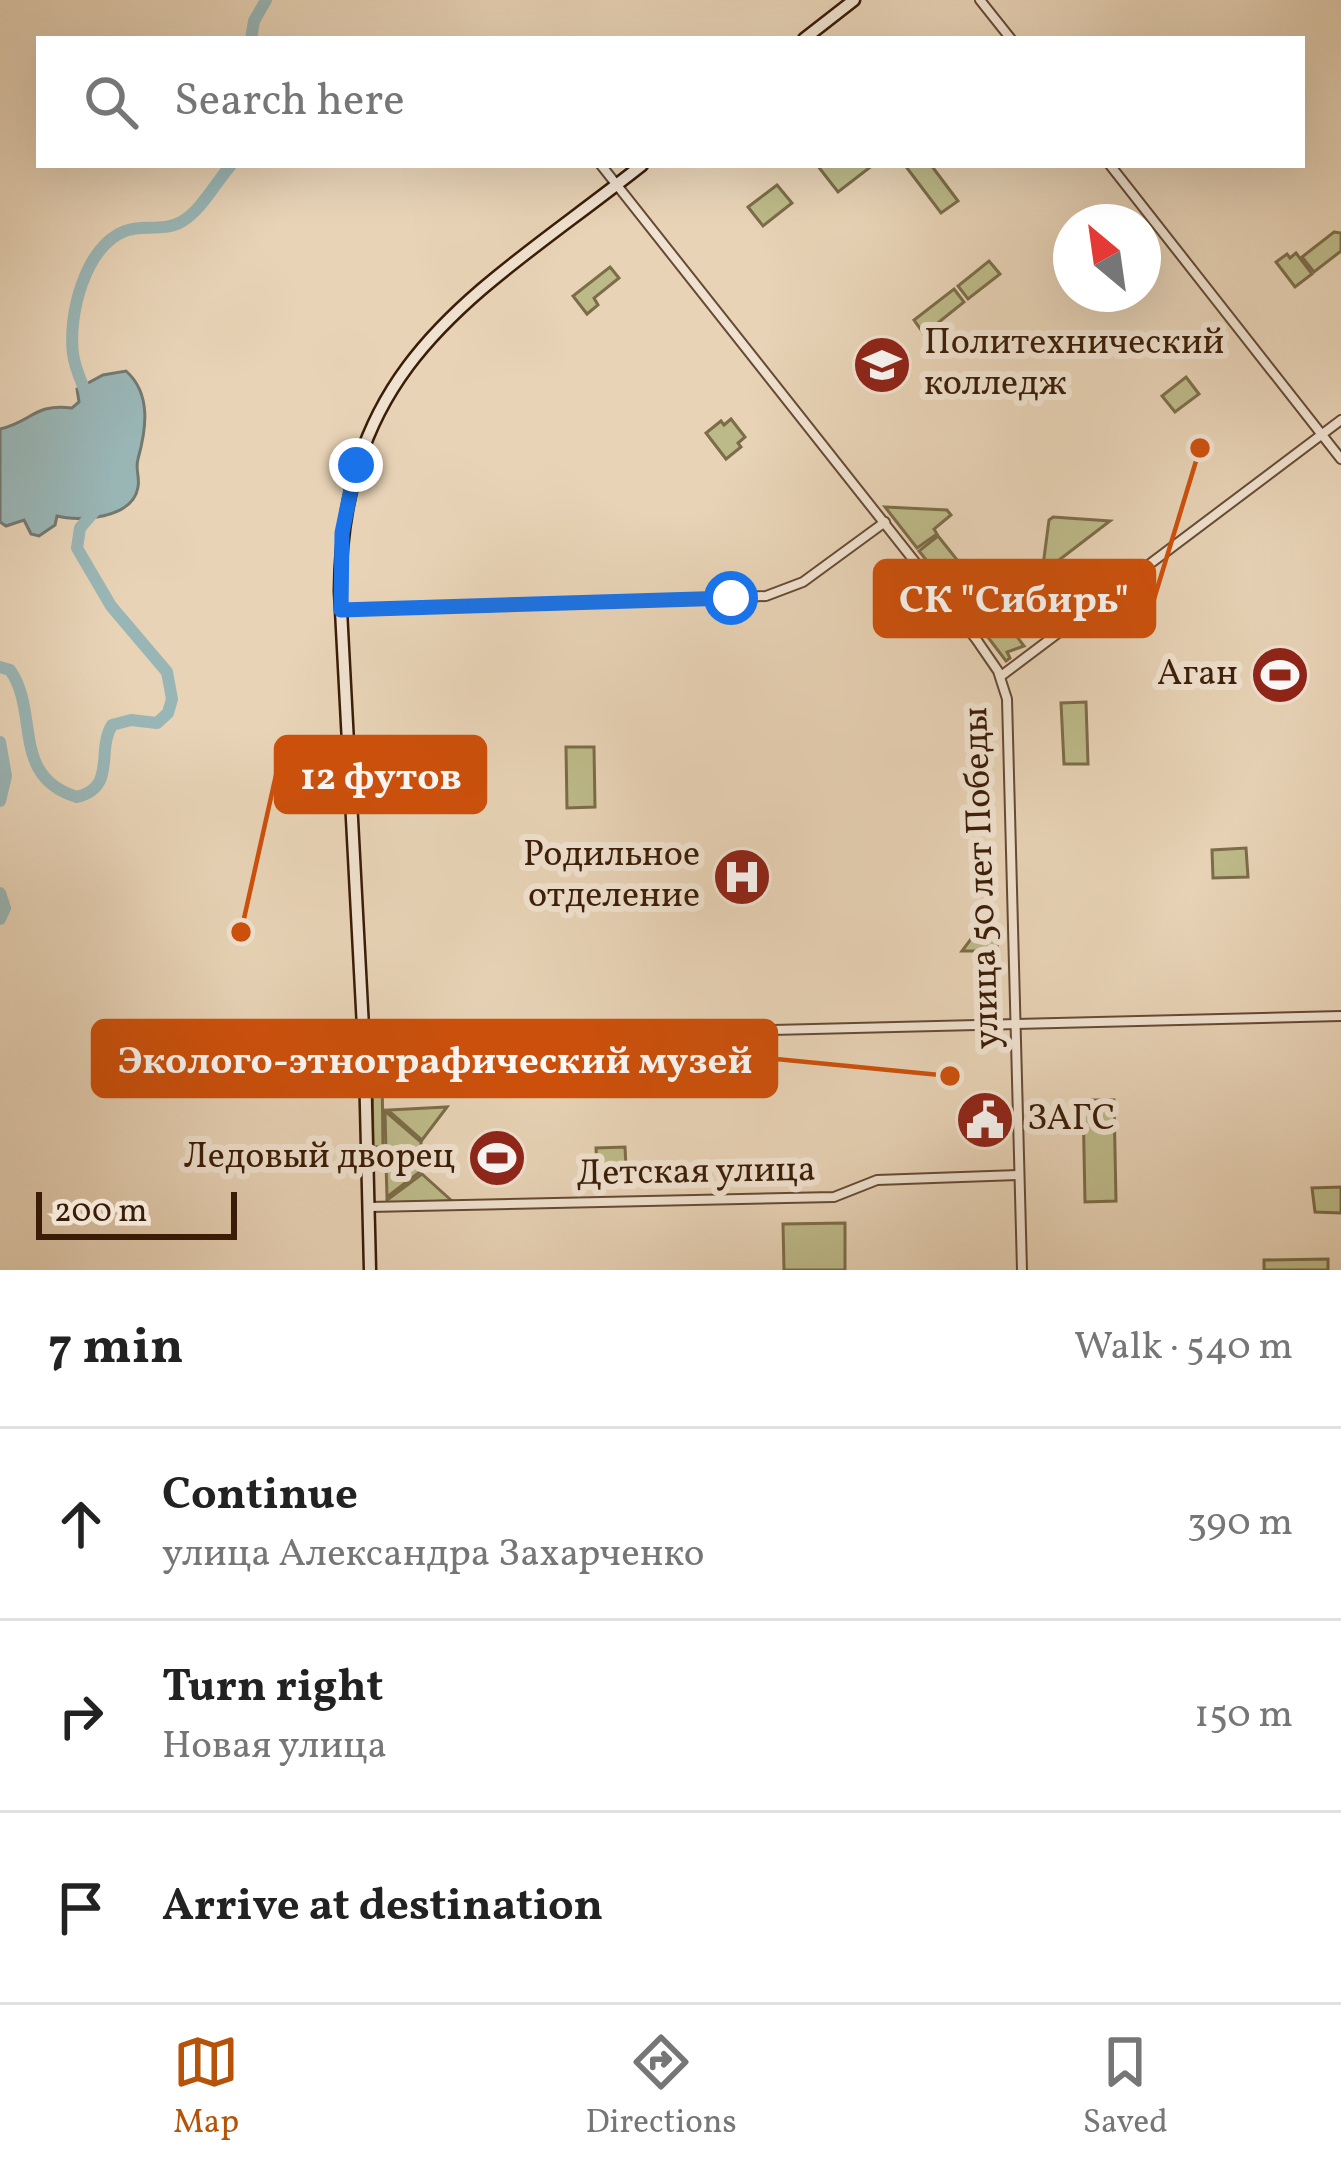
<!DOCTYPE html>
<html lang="en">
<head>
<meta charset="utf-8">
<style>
  body { margin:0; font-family:Vollkorn,serif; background:#f2f2f2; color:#222 }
  .compass { position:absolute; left:1053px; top:204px; width:108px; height:108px; border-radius:50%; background:#fff; box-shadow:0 12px 48px #0002; rotate:331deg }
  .scale { position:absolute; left:36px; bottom:30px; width:201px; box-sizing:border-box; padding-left:12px; border:6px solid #3b1d07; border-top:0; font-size:33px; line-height:42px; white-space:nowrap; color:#3b1d07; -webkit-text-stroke:9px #f0e2d0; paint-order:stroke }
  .stop { position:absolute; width:36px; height:36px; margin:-27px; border:9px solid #1a73e8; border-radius:50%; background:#fff }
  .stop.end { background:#1a73e8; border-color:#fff; box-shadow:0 3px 12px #0008 }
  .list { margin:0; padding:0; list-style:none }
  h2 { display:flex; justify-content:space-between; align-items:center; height:156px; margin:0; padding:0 48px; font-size:51px }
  h2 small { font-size:39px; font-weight:400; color:#767676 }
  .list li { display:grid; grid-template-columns:78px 1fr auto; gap:36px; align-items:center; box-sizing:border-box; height:192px; padding:0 48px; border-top:3px solid #e0e0e0 }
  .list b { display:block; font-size:45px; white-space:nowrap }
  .list p { margin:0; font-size:39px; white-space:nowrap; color:#767676 }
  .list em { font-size:39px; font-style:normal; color:#767676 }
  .icon { flex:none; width:66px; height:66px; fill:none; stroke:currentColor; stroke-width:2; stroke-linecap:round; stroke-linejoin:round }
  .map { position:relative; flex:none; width:1341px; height:1270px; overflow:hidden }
  .search { position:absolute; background:#fff; box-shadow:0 12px 48px #0002; left:36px; right:36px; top:36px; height:132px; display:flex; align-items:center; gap:30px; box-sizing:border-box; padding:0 42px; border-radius:0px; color:#767676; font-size:45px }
  .sheet { height:732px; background:#fff }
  nav { display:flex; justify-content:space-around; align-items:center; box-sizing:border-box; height:168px; border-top:3px solid #e0e0e0; background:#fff; font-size:33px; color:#767676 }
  nav a { display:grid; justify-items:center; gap:6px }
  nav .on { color:#b45309 }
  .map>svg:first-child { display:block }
  .green { fill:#bdba89; stroke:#7c6c48; stroke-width:3 }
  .water { fill:#99b6b6; stroke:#737970; stroke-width:3 }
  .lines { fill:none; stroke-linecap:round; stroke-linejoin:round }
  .river { stroke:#99b6b6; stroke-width:12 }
  .street-casing { stroke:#664a33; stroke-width:12 }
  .secondary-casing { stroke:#3b1d07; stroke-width:15 }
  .street { stroke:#f0e2d0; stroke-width:8 }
  .secondary { stroke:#f0e2d0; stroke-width:10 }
  .route { stroke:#1a73e8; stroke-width:15 }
  .labels { text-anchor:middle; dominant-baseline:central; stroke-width:12; stroke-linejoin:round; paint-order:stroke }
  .poi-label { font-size:36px; fill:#3b1d07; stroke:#f0e2d0; text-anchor:end }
  .street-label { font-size:36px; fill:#3b1d07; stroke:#f0e2d0 }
  .leader { fill:none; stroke:#ce500b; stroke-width:4.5 }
  .callout-dot { fill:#ce500b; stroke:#f0e2d0; stroke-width:4.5 }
  .callout { fill:#ce500b; stroke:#ce500b; stroke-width:4.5 }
  .callout-label { font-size:39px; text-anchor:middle; font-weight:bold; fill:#fff }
</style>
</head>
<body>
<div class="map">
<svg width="1341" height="1270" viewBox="0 0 1341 1270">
  <rect width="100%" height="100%" fill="#e8d3b6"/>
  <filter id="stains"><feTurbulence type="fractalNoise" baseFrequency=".00167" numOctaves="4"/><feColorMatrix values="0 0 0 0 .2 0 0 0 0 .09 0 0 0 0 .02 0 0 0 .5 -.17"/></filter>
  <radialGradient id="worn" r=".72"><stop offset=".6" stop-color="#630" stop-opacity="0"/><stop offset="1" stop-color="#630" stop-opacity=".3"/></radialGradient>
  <g class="green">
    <path d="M817 165H873L838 192Z"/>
    <path d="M911 165H931L958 201 941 213 907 168Z"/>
    <path d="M777 185 792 203 763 226 748 207Z"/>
    <path d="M1334 232 1341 233V251L1314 272 1302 257Z"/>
    <path d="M1296 253 1312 274 1295 287 1276 262 1287 254 1290 258Z"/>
    <path d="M989 261 1000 274 968 299 958 286Z"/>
    <path d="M610 267 619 278 594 298 598 305 587 314 573 296Z"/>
    <path d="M954 289 964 302 924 334 914 320Z"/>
    <path d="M1186 377 1199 394 1175 412 1162 396Z"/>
    <path d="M731 419 745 437 738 443 741 447 726 459 706 433 721 421 724 425Z"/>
    <path d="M885 507 947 510 951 515 934 529 937 534 917 548Z"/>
    <path d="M1053 517 1110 521 1042 573 1049 520Z"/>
    <path d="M938 536 958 561 939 576 919 551Z"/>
    <path d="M1006 622 1024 646 1007 652 1010 658 1006 661 987 636Z"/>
    <path d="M1086 702 1088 764H1064L1061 703Z"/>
    <path d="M566 747H594L595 807 567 808Z"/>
    <path d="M1246 848 1248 877 1213 878 1212 850Z"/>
    <path d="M998 934 997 951H962L974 935Z"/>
    <path d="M372 1067H382L383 1147H373Z"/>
    <path d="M1114 1100 1116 1201 1085 1202 1083 1100Z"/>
    <path d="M447 1107 422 1140 388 1110Z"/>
    <path d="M385 1111 421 1142V1154H386Z"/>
    <path d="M625 1147 626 1167H597L596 1148Z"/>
    <path d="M421 1162V1171L387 1197 386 1163Z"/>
    <path d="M422 1174 452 1201 387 1203V1200Z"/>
    <path d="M1341 1187V1213L1315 1212 1312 1188Z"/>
    <path d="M845 1223V1270H784L783 1224Z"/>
    <path d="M1328 1259V1270H1264V1260Z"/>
  </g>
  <path class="water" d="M126 371C152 394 146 430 138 459 135 469 140 477 138 487 133 519 79 522 57 516L55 525 39 536 31 534 24 520 6 526 0 522V429C32 422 34 403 72 408L79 402 77 389 103 375Z"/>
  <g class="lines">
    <g class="river">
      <path d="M251 39 254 21 266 0"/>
      <path d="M88 399C83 384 75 370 73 354 68 314 85 247 125 231 142 224 163 232 181 222 201 211 216 182 231 165"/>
      <path d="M0 667 10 670C40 712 10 777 77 797 117 787 96 751 112 725L131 720 157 723 168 713 172 699 167 672 111 606 77 548 80 528 98 507"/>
      <path d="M0 742 6 776 0 801"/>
      <path d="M0 893 5 908 0 919"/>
    </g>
    <defs>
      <g id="street">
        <path d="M980 0 1011 39"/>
        <path d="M601 165 976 639 998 671 1007 699 1022 1270"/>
        <path d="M1110 165 1341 459"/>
        <path d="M341 610 766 596 803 582 885 522"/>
        <path d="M1001 676 1341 420"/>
        <path d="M364 1040 1341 1016"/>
        <path d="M369 1207 834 1197 877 1180 1019 1175"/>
      </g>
      <g id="secondary">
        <path d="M804 39 854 0"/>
        <path d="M370 1270 365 1066 340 591C342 357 479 294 642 165"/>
      </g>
    </defs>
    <use href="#street" class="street-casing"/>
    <use href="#secondary" class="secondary-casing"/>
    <use href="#street" class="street"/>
    <use href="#secondary" class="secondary"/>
  </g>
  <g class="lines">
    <path class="route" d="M356 465 342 533 341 610 731 598"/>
  </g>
  <defs>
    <symbol id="university-disc" viewBox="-11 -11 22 22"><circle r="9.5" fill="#8f2418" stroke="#f0e2d0"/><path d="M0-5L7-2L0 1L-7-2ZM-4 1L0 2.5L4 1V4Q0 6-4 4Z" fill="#fff"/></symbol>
    <symbol id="stadium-disc" viewBox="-11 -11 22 22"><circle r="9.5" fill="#8f2418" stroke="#f0e2d0"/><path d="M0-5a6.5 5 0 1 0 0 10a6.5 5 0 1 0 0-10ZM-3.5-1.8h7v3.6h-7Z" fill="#fff"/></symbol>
    <symbol id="hospital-disc" viewBox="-11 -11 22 22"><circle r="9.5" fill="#8f2418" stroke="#f0e2d0"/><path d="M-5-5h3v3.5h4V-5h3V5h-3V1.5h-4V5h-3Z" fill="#fff"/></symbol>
    <symbol id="civic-disc" viewBox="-11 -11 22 22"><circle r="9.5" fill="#8f2418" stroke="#f0e2d0"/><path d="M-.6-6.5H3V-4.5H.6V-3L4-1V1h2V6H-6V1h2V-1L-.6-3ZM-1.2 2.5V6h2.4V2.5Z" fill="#fff"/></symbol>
  </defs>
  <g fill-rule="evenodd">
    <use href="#university-disc" x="849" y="332" width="66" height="66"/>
    <use href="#stadium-disc" x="1247" y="642" width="66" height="66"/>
    <use href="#hospital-disc" x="709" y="844" width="66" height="66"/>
    <use href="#civic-disc" x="952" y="1087" width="66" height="66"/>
    <use href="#stadium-disc" x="464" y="1125" width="66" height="66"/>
  </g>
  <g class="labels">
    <g class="poi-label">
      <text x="924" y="344" text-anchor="start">Политехнический<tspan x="924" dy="41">колледж</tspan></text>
      <text x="1238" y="675">Аган</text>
      <text x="700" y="856">Родильное<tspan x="700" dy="41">отделение</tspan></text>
      <text x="1027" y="1120" text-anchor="start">ЗАГС</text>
      <text x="455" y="1158">Ледовый дворец</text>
    </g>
    <g class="street-label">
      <text transform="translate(983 878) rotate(-92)">улица 50 лет Победы</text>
      <text transform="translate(696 1173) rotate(-1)">Детская улица</text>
    </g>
  </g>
  <path class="leader" d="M1200 448L1154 599M241 932L276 775M950 1076L776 1059"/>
  <g class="callout-dot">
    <circle cx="1200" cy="448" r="12"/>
    <circle cx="241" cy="932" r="12"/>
    <circle cx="950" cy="1076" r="12"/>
  </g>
  <g class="callout">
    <rect x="875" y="561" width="279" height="75" rx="12"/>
    <rect x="276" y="737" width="209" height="75" rx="12"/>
    <rect x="93" y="1021" width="683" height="75" rx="12"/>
  </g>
  <g class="callout-label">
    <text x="1014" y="612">СК "Сибирь"</text>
    <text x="381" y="789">12 футов</text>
    <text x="435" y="1073">Эколого-этнографический музей</text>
  </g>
  <rect width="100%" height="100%" filter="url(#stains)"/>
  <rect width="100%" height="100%" fill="url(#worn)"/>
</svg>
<svg class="compass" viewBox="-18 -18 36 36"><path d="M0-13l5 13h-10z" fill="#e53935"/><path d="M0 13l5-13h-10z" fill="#767676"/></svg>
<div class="scale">200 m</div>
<div class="stop" style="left:731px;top:598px"></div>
<div class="stop end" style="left:356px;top:465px"></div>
<div class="search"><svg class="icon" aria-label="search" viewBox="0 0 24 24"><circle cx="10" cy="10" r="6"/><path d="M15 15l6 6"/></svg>Search here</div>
</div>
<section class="sheet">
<h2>7 min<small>Walk · 540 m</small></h2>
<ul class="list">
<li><svg class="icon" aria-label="ahead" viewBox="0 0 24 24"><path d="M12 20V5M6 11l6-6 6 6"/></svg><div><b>Continue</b><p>улица Александра Захарченко</p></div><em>390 m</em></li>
<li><svg class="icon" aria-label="right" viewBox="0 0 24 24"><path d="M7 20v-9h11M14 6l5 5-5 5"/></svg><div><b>Turn right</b><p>Новая улица</p></div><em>150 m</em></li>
<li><svg class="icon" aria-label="arrive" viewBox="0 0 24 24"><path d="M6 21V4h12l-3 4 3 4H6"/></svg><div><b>Arrive at destination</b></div></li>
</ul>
</section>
<nav>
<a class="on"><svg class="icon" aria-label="map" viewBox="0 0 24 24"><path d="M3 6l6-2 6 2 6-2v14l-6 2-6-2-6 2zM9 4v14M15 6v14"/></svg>Map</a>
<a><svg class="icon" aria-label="directions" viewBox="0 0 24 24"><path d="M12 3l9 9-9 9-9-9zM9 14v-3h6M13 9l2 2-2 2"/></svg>Directions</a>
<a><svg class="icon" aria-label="saved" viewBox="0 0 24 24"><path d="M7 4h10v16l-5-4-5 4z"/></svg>Saved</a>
</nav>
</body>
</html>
